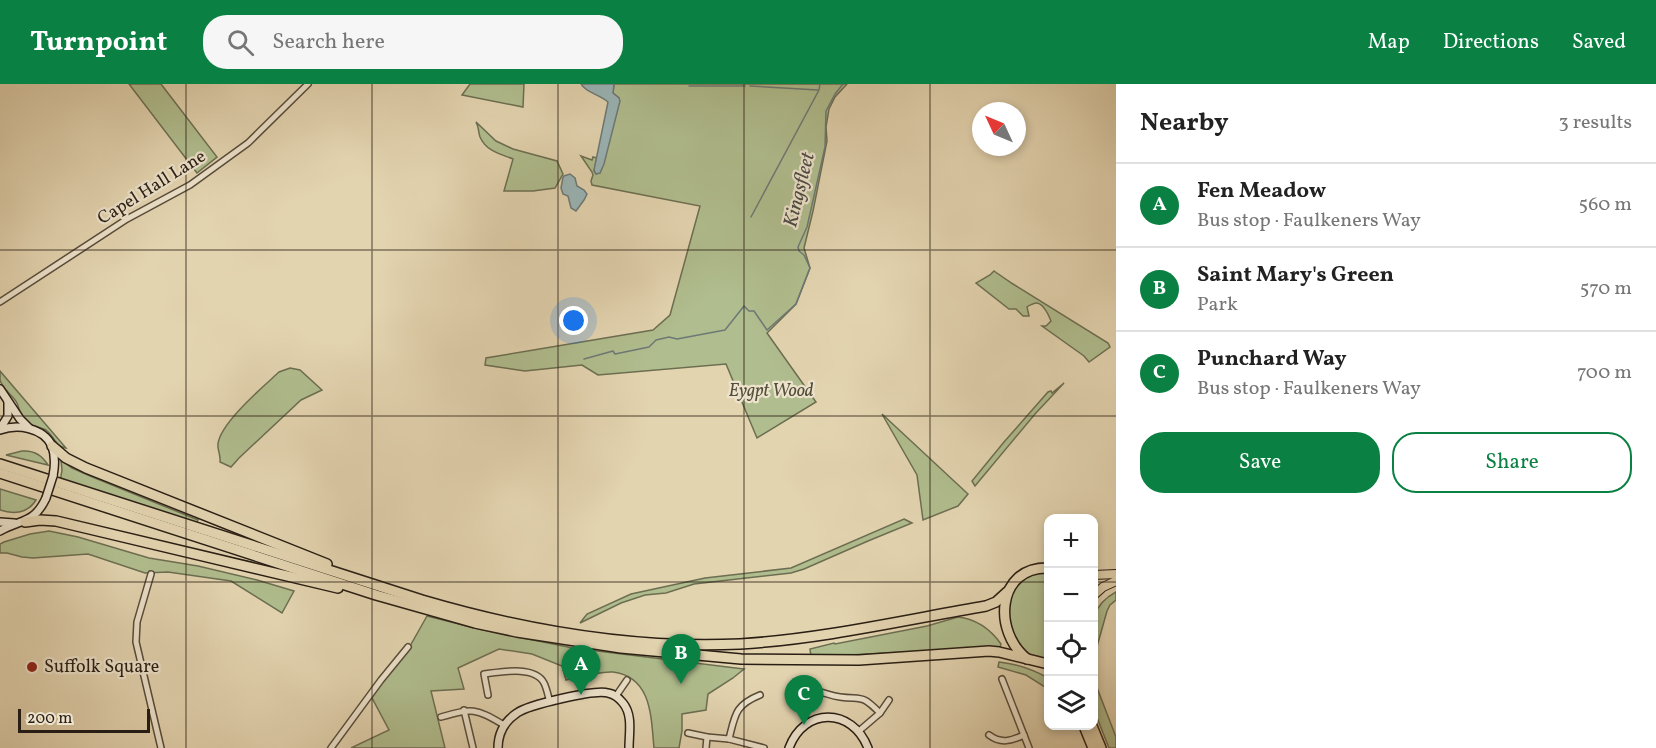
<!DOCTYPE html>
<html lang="en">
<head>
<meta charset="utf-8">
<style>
  body { margin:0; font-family:Vollkorn,serif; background:#f6f6f6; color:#222 }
  .controls { position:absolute; right:18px; bottom:18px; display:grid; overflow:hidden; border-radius:12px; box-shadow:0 3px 9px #0003 }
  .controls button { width:54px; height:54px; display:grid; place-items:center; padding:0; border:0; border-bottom:2px solid #e0e0e0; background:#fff; color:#222; font:30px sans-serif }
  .compass { position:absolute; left:972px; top:18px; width:54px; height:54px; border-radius:50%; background:#fff; box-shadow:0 3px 9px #0003; rotate:314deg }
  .scale { position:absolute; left:18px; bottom:15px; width:132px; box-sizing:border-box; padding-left:6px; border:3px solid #291e14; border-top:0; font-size:16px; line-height:21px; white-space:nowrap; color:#291e14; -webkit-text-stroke:4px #ede3cc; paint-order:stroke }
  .you { position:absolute; left:574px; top:237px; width:21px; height:21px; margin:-15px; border:4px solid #fff; border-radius:50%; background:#1a73e8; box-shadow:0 0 0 9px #1a73e833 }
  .badge { display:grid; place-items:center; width:39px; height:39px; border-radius:50%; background:#0b8043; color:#fff; font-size:20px; font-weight:700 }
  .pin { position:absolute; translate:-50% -50px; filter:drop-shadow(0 2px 3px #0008) }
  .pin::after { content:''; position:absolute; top:32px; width:21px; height:18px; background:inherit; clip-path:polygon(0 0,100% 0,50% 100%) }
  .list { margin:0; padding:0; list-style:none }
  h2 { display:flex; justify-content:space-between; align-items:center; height:78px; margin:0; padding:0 24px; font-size:26px }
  h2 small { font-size:20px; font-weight:400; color:#767676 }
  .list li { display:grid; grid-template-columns:39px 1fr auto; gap:18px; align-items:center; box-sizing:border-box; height:84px; padding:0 24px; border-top:2px solid #e0e0e0 }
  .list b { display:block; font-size:22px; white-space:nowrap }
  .list p { margin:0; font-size:20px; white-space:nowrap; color:#767676 }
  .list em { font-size:20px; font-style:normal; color:#767676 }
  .actions { display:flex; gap:12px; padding:18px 24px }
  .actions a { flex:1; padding:14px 0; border:2px solid #0b8043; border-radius:24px; text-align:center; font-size:21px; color:#0b8043 }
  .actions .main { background:#0b8043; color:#fff }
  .icon { flex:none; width:33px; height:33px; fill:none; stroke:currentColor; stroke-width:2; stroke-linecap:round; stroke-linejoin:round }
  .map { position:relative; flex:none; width:1116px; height:664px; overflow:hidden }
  header { display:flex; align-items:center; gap:36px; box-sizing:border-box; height:84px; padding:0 30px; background:#0b8043; color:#fff }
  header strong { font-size:28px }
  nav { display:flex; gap:33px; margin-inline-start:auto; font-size:21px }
  .search { width:420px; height:54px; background:#f6f6f6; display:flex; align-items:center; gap:15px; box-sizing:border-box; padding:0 21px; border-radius:24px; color:#767676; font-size:22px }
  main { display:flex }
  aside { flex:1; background:#fff }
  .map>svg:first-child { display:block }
  .green { fill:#b0bd8e; stroke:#6c6e51; stroke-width:1.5 }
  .water { fill:#9ab5b7; stroke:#6d7976; stroke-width:1.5 }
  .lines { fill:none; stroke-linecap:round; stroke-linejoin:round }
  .stream { stroke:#6d7976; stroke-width:1.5 }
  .street-casing { stroke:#584c3b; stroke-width:8 }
  .secondary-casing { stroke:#291e14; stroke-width:10 }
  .primary-casing { stroke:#291e14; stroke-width:10 }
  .highway-casing { stroke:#291e14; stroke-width:12 }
  .street { stroke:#ede3cc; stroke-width:5 }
  .secondary { stroke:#ede3cc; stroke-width:7 }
  .primary { stroke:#e3d4b0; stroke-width:8 }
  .highway { stroke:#e3d4b0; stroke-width:9 }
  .secondary-bridge-casing { stroke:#291e14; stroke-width:10; stroke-linecap:butt }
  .secondary-bridge { stroke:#ede3cc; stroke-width:7 }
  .grid { fill:none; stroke:#291e14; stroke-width:1.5; stroke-opacity:0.55 }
  .poi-dot { fill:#8f2418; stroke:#ede3cc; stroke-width:2 }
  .labels { text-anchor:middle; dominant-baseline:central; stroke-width:4.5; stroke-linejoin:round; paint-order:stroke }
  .street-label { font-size:18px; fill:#291e14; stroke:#ede3cc }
  .park-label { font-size:18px; font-style:italic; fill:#524e39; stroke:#ede3cc }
  .poi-label { font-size:18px; fill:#291e14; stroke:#ede3cc; text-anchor:start }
  .water-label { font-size:20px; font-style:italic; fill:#4b4b45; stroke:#ede3cc }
</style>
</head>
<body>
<header>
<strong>Turnpoint</strong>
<div class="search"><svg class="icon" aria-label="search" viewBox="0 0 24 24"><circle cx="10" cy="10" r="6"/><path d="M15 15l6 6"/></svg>Search here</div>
<nav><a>Map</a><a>Directions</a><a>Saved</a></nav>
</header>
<main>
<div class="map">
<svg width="1116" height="664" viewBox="0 0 1116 664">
  <rect width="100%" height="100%" fill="#e3d4b0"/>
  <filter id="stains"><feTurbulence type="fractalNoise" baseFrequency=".00333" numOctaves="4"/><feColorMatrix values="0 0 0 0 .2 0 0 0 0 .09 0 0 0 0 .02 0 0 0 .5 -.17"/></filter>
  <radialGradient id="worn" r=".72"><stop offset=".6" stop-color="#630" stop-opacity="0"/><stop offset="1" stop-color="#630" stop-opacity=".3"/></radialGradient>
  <g class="green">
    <path d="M129 0H161L217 73 197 89Z"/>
    <path d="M470 0H524L523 23 462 11Z"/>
    <path d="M614 0H847L835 13 829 25 826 43 827 57 813 127 804 164 810 184 796 220 767 249 816 318 757 354 726 280 598 291 582 281 525 287 485 281 486 274 653 246 670 231 700 122 592 101 591 97 593 91 592 88 581 72 592 76 593 73 597 74 594 87 596 90 600 89 619 14 613 9Z"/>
    <path d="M476 38 496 57 513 65 557 77 563 90 555 104 533 107H504L513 75C500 70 486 67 480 53 478 47 479 43 476 38Z"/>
    <path d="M994 187 1013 200 1108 259 1110 263 1089 278 1084 272 1042 242H1046L1051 237C1049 232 1043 219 1036 219 1034 219 1028 222 1027 223L1029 232H1023L1016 225H1009L976 199 990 191Z"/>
    <path d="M290 284 300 286 322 306 301 316 239 374 231 383 220 378C221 371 217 365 218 360 220 339 264 302 279 288Z"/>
    <path d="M0 287 66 364C56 363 54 352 46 346 40 343 33 343 28 339 20 334 20 326 17 319 13 311 2 305 0 296 0 293 0 290 0 287Z"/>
    <path d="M1064 299 1035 330 975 402 972 397 1004 358 1048 308 1051 307 1052 309Z"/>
    <path d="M882 330 968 410 958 422 923 436 917 391Z"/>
    <path d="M22 367C34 366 42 371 48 381L6 371Z"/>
    <path d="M61 376 72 384 90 392 198 436 195 442 60 398 62 386Z"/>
    <path d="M0 405 36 416C28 429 14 431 0 426Z"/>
    <path d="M904 435 912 439 868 457 804 485 791 489 694 500 666 509 645 511 621 519 580 539 587 530 631 510 705 494 791 484Z"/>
    <path d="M49 447 78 453 149 474 198 482 257 496 294 507 282 529 231 497 168 488 145 489 88 470 33 474 22 473 7 469H0V460L4 458 30 450Z"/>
    <path d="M1041 488 1048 489V575C1042 574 1036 574 1030 571 1011 561 1001 523 1013 504 1020 494 1031 491 1041 488Z"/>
    <path d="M1116 508V516L1110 521 1107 527 1094 573C1093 544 1087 524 1116 508Z"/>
    <path d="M427 532 479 545 573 564 744 585 733 594 708 610 706 626 682 630V647L679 664H654C651 633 652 593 613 588 602 587 578 593 566 596L562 582 532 570 499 565 458 584 464 605 431 607 445 664H351L389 646 371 612 410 562Z"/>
    <path d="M958 533C976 535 991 546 1001 560L1000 563 811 573 810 565 834 559 835 560 927 542Z"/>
    <path d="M999 578C1018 580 1032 585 1048 594V605L1026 591 998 583Z"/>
    <path d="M1094 596 1116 653V664H1109L1094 626Z"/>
  </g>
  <g class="water">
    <path d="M581 0H614L613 9 619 14 620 17 604 80 600 89 596 90 594 86 608 18C599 10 586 9 581 0Z"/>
    <path d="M570 90 575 94 577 102 584 106 587 110 584 116 576 127 571 124 568 112 563 110 561 104 563 93 564 92Z"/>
  </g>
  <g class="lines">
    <g class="stream">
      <path d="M689 2H745"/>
      <path d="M750 2 818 6"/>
      <path d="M751 133 819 6 820 0"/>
      <path d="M584 275 613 267 615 270 649 263 656 256 669 253 677 255 725 246 744 222 749 227H754L767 246 796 220 810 184 804 171 799 167 798 163 807 143 825 63 826 27 835 10 843 0"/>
    </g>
    <defs>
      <g id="street">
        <path d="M0 218 127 135 190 101 248 59 308 0"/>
        <path d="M151 490 137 538 136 558 161 664"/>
        <path d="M1002 595 1029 664"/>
        <path d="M805 609C822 605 825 611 840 613 863 616 861 610 880 629L859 647"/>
        <path d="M488 611 484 590C500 588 535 581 544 599 547 605 548 612 550 618"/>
        <path d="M616 612 627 596"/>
        <path d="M464 626 473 664"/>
        <path d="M880 629 889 616"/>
        <path d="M441 633C473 624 475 624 504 641"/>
        <path d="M688 649 707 653 729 655 764 664"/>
        <path d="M989 651C1001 660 1011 657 1024 651"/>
        <path d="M729 655C735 631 735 621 760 611"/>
        <path d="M331 664 381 596 408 563"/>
        <path d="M706 664 707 653"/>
      </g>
      <g id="secondary">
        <path d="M0 305 20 335 29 344"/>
        <path d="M0 345 8 332V318"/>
        <path d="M0 346C17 340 43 343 52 362 55 371 55 382 53 392"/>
        <path d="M0 438 14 439"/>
        <path d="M0 447C21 435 34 440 46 414"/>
        <path d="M498 664C498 649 505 637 517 629 528 621 595 605 608 609 614 610 619 614 623 619 633 631 629 649 629 664"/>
        <path d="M789 664C804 623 852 623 868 664"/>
      </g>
      <g id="primary">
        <path d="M1094 491 1116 490"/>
        <path d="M1094 511 1103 503 1116 497"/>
      </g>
      <g id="highway">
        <path d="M52 362 66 374 86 384 327 480"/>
        <path d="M0 380 422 516C524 546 633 565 740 560 822 555 905 536 986 522L996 518 1007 508"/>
        <path d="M0 389 376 511 475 539 517 548 621 564 741 575 859 576 989 567 999 568 1044 579H1048"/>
        <path d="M25 438 40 436 56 437 338 504"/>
        <path d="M1027 575C993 548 996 483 1048 484"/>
        <path d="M1084 642 1093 664"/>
        <path d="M1092 642 1101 664"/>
      </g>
    </defs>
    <use href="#street" class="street-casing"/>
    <use href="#secondary" class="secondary-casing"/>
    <use href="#primary" class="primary-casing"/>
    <use href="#highway" class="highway-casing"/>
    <use href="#street" class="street"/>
    <use href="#secondary" class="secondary"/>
    <use href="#primary" class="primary"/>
    <use href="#highway" class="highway"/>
    <defs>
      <path id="secondary-bridge" d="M46 414 53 392"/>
    </defs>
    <use href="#secondary-bridge" class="secondary-bridge-casing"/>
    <use href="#secondary-bridge" class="secondary-bridge"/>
  </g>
  <path class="grid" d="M186 0V664M372 0V664M558 0V664M744 0V664M930 0V664M0 166H1116M0 332H1116M0 498H1048M1094 498H1116"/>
  <circle class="poi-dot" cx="32" cy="583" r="6"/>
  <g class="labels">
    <g class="street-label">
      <text transform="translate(152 104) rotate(-32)">Capel Hall Lane</text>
    </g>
    <g class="park-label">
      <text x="771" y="307">Eygpt Wood</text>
    </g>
    <g class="poi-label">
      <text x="44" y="583">Suffolk Square</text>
    </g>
    <g class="water-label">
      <text transform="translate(800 106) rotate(-76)">Kingsfleet</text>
    </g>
  </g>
  <rect width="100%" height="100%" filter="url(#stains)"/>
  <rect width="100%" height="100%" fill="url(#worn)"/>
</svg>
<div class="controls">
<button>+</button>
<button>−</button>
<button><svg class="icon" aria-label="locate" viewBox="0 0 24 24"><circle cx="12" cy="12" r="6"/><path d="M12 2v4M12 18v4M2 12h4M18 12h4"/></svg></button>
<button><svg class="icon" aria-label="layers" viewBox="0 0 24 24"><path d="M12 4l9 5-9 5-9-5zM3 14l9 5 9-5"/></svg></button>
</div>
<svg class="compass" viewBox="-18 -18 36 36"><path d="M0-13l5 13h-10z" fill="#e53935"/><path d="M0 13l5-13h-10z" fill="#767676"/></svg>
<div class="scale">200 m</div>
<div class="you"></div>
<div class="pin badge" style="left:581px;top:611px">A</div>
<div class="pin badge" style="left:681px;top:600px">B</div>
<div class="pin badge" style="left:804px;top:641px">C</div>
</div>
<aside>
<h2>Nearby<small>3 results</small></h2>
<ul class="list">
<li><span class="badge">A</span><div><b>Fen Meadow</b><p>Bus stop · Faulkeners Way</p></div><em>560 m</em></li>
<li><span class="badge">B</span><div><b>Saint Mary's Green</b><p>Park</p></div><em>570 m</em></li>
<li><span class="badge">C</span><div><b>Punchard Way</b><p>Bus stop · Faulkeners Way</p></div><em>700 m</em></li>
</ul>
<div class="actions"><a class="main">Save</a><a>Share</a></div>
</aside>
</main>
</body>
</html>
